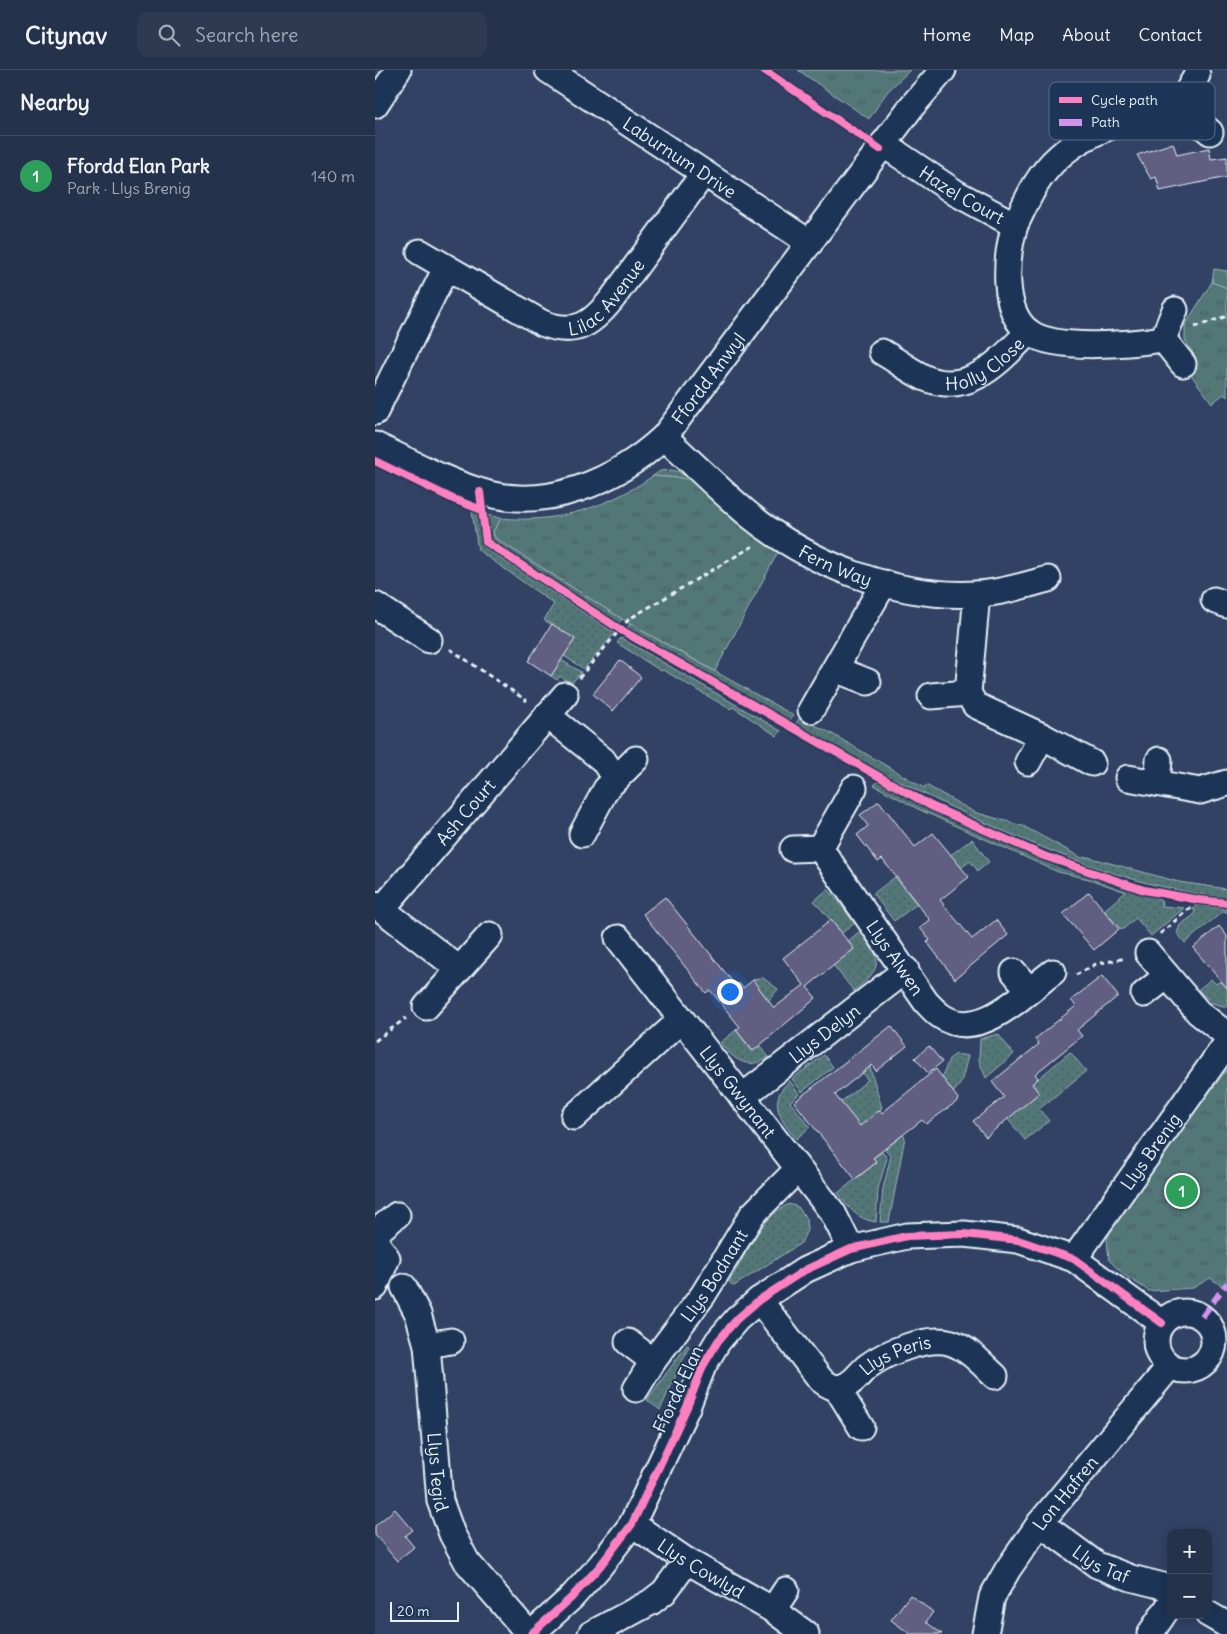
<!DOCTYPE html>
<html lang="en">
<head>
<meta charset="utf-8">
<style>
  body { margin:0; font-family:Delius,sans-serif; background:#2d3a52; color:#f1f3f6 }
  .controls { position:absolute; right:15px; bottom:15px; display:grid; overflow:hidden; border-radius:10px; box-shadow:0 2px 12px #0003 }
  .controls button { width:45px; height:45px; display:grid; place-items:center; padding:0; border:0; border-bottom:1px solid #424d63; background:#25324b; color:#f1f3f6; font:25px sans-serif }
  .scale { position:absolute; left:15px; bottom:12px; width:69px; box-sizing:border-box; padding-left:5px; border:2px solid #e8f1f8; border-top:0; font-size:14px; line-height:18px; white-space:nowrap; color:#e8f1f8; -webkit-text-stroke:4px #1d3557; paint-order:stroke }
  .you { position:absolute; left:354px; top:921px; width:18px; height:18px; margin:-12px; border:4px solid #fff; border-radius:50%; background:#1a73e8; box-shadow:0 0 0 8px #1a73e833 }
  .badge { display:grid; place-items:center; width:32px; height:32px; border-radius:50%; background:#ff9aa2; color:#fff; font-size:16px; font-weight:700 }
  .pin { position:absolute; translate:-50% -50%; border:2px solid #fff; box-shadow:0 1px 5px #0006 }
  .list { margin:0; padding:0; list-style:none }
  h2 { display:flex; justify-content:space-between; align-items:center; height:65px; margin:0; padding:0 20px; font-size:21px }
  h2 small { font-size:16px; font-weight:400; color:#a3aab5 }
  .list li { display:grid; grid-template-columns:32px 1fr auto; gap:15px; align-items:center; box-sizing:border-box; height:80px; padding:0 20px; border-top:1px solid #424d63 }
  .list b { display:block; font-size:19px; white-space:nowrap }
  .list p { margin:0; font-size:16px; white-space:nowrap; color:#a3aab5 }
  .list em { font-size:16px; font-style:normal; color:#a3aab5 }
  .icon { flex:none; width:28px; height:28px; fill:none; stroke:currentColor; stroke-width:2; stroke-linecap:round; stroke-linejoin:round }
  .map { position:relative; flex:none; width:852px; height:1564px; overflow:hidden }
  header { display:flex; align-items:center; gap:30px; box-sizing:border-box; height:70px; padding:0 25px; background:#25324b; border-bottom:1px solid #424d63 }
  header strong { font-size:24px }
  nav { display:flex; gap:28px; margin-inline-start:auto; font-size:18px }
  .search { width:350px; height:45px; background:#2d3a52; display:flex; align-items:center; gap:12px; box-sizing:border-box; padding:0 18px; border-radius:10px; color:#a3aab5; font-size:19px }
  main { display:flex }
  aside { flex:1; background:#25324b }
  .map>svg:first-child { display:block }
  .grass { fill:url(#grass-dots); stroke:#9db4b8 }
  .forest { fill:url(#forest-firs); stroke:#9db4b8 }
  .park { fill:url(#park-tufts); stroke:#9db4b8 }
  .building { fill:#605f81; stroke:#e8f1f8 }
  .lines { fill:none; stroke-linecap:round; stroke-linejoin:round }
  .minor-casing { stroke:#e8f1f8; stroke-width:29 }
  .path { stroke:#e8f1f8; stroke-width:3; stroke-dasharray:5 4; stroke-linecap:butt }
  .minor { stroke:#1d3557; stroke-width:25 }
  .quiet { stroke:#d193ec; stroke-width:6; stroke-dasharray:12 6; stroke-linecap:butt }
  .cycleway-casing { stroke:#1d3557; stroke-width:11 }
  .cycleway { stroke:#ff80c0; stroke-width:8 }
  .labels { text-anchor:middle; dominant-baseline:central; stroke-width:4; stroke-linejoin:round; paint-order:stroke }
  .street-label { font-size:18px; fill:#e8f1f8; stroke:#1d3557 }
  .key { fill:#1d3557; stroke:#5a6d87; stroke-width:1 }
  .key-label { font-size:14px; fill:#e8f1f8 }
</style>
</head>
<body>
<header>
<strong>Citynav</strong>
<div class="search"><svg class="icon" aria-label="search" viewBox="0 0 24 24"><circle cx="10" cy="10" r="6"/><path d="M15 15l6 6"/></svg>Search here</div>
<nav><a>Home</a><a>Map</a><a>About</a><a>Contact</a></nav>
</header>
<main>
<aside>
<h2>Nearby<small></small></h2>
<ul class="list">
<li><span class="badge" style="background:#2e9e5b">1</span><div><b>Ffordd Elan Park</b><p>Park · Llys Brenig</p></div><em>140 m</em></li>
</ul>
</aside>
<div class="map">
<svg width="852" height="1564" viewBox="0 0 852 1564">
  <defs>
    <pattern id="grass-dots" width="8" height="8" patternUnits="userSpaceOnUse" patternTransform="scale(1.25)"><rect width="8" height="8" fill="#527677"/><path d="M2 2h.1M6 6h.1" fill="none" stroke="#4c5f60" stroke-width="1.8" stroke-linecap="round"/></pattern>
    <pattern id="forest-firs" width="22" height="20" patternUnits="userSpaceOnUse" patternTransform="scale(1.25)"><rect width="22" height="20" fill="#527677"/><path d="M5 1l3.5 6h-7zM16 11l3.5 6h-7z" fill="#4c5f60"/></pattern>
    <pattern id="park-tufts" width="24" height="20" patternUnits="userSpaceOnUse" patternTransform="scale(1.25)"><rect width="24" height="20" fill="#527677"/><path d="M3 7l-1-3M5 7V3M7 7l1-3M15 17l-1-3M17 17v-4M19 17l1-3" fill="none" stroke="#4c5f60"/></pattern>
  </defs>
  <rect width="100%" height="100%" fill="#314264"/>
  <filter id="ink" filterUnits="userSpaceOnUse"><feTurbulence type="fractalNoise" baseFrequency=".02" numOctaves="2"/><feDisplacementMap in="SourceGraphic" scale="10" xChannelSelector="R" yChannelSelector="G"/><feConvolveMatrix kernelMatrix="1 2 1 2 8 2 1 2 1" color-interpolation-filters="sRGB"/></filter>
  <g filter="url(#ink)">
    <g class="grass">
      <path d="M297 400 304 402 315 409 278 406 285 401Z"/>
      <path d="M97 442 102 443 107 476 240 563 209 599 189 586 200 569 169 550 179 534 103 480Z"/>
      <path d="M112 445 126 448 118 462 120 468 247 549 244 553 115 469Z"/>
      <path d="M255 554 418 645 414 652 251 559Z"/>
      <path d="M246 568 406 661 402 666 358 637 355 639 288 600 286 601 242 573Z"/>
      <path d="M186 590 206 602 196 614 185 606 182 610 176 606Z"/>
      <path d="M425 647 459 665 549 718 551 715 599 742 648 756 707 788 713 787 804 812 852 819V828C771 819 697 791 624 759 554 728 487 693 420 655Z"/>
      <path d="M503 712C591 760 685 799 782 828L787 832 786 836 809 838 776 866 761 848 747 860 729 840 751 822 714 809 683 802 543 739 499 715Z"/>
      <path d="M597 769 614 792 603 801 595 791 574 807 561 796Z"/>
      <path d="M520 807 542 834 519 851 498 824Z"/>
      <path d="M453 819 480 853 467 863 439 831Z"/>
      <path d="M822 835 852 839V842H847L810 873 802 863 805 855 819 845 820 840 817 839Z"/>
      <path d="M486 860C508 890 508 897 479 921L458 895 479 879 473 871Z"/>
      <path d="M388 908 403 919 389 937 378 910Z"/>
      <path d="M836 909 841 914 845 911 848 914 852 911V937L837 933 823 920Z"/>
      <path d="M361 960 377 981 385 976 394 987C373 1001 359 990 345 973Z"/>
      <path d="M623 964 639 984 611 1008 604 991 605 969Z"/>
      <path d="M695 982 711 1001 664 1039 674 1051 650 1070 625 1040 645 1039 664 1023 657 1014Z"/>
      <path d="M581 984 593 986 586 1013 578 1023 567 1008 574 989Z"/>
      <path d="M449 985 458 997 427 1022 417 1009Z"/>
      <path d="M495 997 507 1038 479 1063 466 1032 493 1010 487 1003Z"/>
      <path d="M415 1011 424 1024 415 1032 435 1057 421 1069C406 1051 391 1030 415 1011Z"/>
      <path d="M528 1065 530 1067 514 1152H505L508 1118 516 1086 510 1079Z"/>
      <path d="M507 1082 512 1088 503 1119 501 1152C481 1149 474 1138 463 1123L501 1093 498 1088Z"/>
      <path d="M414 1134 423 1137 431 1148 432 1160 426 1173 359 1216 354 1212C371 1185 384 1149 414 1134Z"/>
      <path d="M312 1275 314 1276 285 1340 272 1330Z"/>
    </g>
    <path class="forest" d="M839 199 852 201V218L837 212Z"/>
    <g class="park">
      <path d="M423 0H535L512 22 494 49Z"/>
      <path d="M837 212 852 218V327L849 324 837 333 816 305 821 288 810 270V255Z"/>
      <path d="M278 406 315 409 403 482 340 601 255 554 120 468 118 462 126 448C181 454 233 437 278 406Z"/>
      <path d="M852 999V1219L835 1208 818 1218 774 1221 749 1205 734 1190 732 1170 738 1153Z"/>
    </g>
    <g class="building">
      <path d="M798 73 802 85 834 78 836 89 852 87V107L785 121 781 107 776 109 762 85Z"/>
      <path d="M177 554 200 569 176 606 153 591Z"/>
      <path d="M245 590 266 607 238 641 218 624Z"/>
      <path d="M504 731 540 777 558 763 594 807 565 830 597 869 621 850 633 865 580 909 552 872 555 870 545 858 555 850 507 789 503 792 482 765 493 756 485 745Z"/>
      <path d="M714 822 744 859 719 880 688 844Z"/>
      <path d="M290 827 361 916 364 913 368 918 378 910 399 938 429 915 408 888 456 850 479 879 432 917 441 928 378 981 361 960 365 957 335 920 331 923 268 844Z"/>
      <path d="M844 856 852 866V918L818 878Z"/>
      <path d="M727 906 743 926 702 960 707 966 660 1004 663 1008 657 1014 664 1023 611 1067 598 1051 629 1027 617 1012 664 974 660 969 701 936 696 930Z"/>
      <path d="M516 956 532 976 501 1001 497 995 460 1025 485 1056 505 1040 507 1043 561 999 584 1030 551 1054 547 1050 498 1088 502 1092 480 1109 419 1032Z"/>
      <path d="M554 976 567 992 553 1003 540 988Z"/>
      <path d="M20 1439 38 1460 30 1466 39 1477 22 1491 0 1465V1456Z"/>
      <path d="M535 1525 558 1542 551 1552 567 1564H535L516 1550Z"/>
    </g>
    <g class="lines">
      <defs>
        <g id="minor">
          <path id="s1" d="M173 0 435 173"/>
          <path d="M0 35 23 0"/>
          <path d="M804 36 835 62"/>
          <path id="s2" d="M508 74 581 123 640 155C647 141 653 127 661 114 693 62 749 51 804 36L822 5"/>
          <path d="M640 155C631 185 625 242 655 263 682 281 756 274 788 269L800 240"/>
          <path id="s3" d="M45 182 167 253C200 266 216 255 237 229L329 103"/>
          <path d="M788 269 808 294"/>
          <path id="s4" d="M507 282C521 290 535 301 550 308 595 327 625 290 654 262"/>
          <path d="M0 342 71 198"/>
          <path id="s5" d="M289 367C317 392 344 420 373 444 434 494 522 529 602 524 626 523 650 515 673 509"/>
          <path id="s6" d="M0 375C34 391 68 410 104 421 170 443 241 411 289 367L537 36 568 0"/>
          <path d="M602 524 593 623 600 635 667 666 717 693"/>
          <path d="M839 530 852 535"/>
          <path d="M0 535 54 570"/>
          <path d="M460 599 493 612"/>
          <path d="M556 626 593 623"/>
          <path d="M436 640 509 513"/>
          <path d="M172 645 228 690 240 708"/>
          <path d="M653 692 667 666"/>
          <path d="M753 708 825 721 852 713"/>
          <path d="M782 713 784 690"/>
          <path id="s7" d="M479 718 445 778 551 932C556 937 560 942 566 946 604 973 649 923 678 902"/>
          <path d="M207 764 231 719 261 689"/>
          <path d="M418 779 445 778"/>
          <path d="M0 834 84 899"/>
          <path id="s8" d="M7 839 190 625"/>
          <path id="s9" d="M243 868 458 1143 476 1179"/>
          <path d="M773 883 823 942 852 965"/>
          <path d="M639 902 654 920"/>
          <path d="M769 924 792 906"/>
          <path d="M51 937 115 865"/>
          <path id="s10" d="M367 1027 531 900"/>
          <path d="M199 1047 306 950"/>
          <path d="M0 1163 22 1145"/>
          <path d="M0 1171 12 1188 0 1217"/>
          <path id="s11" d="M699 1189 852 973"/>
          <path id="s12" d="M29 1217 43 1244 52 1275 65 1431 77 1464 92 1492 154 1564"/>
          <path id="s13" d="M384 1230 446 1310C454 1316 460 1320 470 1316 480 1312 485 1302 493 1296 512 1282 554 1265 577 1273 594 1279 607 1294 620 1306"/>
          <circle cx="810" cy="1271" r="29"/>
          <path d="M253 1272 278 1291"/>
          <path d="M52 1275 76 1271"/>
          <path d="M462 1318 486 1357"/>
          <path id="s14" d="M261 1319 278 1291 328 1225 377 1145 423 1099"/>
          <path id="s15" d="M665 1453 722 1495 756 1508 796 1518"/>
          <path id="s16" d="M257 1454 312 1491 398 1540 431 1564"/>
          <path d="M398 1540 411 1520"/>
          <path d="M833 1544 852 1555"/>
          <path d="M156 1564 196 1528 225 1496 257 1454 312 1337 328 1296 343 1271 362 1249 384 1230 430 1200 476 1179 532 1166 589 1164 643 1170 699 1189 787 1253"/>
          <path d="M216 1564 276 1532 289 1522 312 1491"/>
          <path id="s17" d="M610 1564 617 1527 633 1499 665 1453 795 1296"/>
          <path d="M775 1564 796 1533"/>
        </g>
      </defs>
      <use href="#minor" class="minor-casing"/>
      <g class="path">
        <path d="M820 257 852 246"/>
        <path d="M75 579 152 631"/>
        <path d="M204 608 254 549 378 476"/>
        <path d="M785 864 824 830"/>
        <path d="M701 905 721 894 751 888"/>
        <path d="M0 971 31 948"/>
      </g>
      <use href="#minor" class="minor"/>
      <path class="quiet" d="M827 1247 852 1213"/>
      <defs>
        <g id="cycleway">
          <path d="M389 0 505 79"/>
          <path d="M0 391 78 429 107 440"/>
          <path d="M105 422 111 472 246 560 556 736 669 786 769 820 824 830 852 833"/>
          <path d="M156 1564 196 1528 225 1496 257 1454 312 1337 328 1296 343 1271 362 1249 384 1230 430 1200 476 1179 532 1166 589 1164 643 1170 699 1189 787 1253"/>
        </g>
      </defs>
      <use href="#cycleway" class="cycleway-casing"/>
      <use href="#cycleway" class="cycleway"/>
    </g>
  </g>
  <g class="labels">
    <g class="street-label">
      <text stroke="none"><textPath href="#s1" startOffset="158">Laburnum Drive</textPath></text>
      <text stroke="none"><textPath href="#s2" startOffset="94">Hazel Court</textPath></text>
      <text stroke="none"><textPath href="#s3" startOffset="219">Lilac Avenue</textPath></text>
      <text stroke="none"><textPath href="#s4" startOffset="116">Holly Close</textPath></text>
      <text stroke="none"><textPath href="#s6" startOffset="389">Ffordd Anwyl</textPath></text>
      <text stroke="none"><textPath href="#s5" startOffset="216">Fern Way</textPath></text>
      <text stroke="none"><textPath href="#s8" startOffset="128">Ash Court</textPath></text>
      <text stroke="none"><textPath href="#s7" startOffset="202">Llys Alwen</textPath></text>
      <text stroke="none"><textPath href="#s10" startOffset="104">Llys Delyn</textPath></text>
      <text stroke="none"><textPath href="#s9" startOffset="195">Llys Gwynant</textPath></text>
      <text stroke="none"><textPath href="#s11" startOffset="132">Llys Brenig</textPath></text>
      <text stroke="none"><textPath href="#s14" startOffset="138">Llys Bodnant</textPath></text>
      <text stroke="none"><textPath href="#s13" startOffset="188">Llys Peris</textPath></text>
      <text transform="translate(303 1319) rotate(-65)">Ffordd Elan</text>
      <text stroke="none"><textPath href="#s12" startOffset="190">Llys Tegid</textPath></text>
      <text stroke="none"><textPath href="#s17" startOffset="165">Lon Hafren</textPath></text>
      <text stroke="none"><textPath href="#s15" startOffset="74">Llys Taf</textPath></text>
      <text stroke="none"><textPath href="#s16" startOffset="82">Llys Cowlyd</textPath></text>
    </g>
  </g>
  <rect x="674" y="12" width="166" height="58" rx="8" class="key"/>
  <rect x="684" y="27" width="23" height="6" fill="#ff80c0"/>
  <rect x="684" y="49" width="23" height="7" fill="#d193ec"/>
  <g class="key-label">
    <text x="716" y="35">Cycle path</text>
    <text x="716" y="57">Path</text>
  </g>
</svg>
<div class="controls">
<button>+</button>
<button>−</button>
</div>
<div class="scale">20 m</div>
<div class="you"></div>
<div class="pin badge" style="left:807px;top:1121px;background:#2e9e5b">1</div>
</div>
</main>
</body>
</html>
